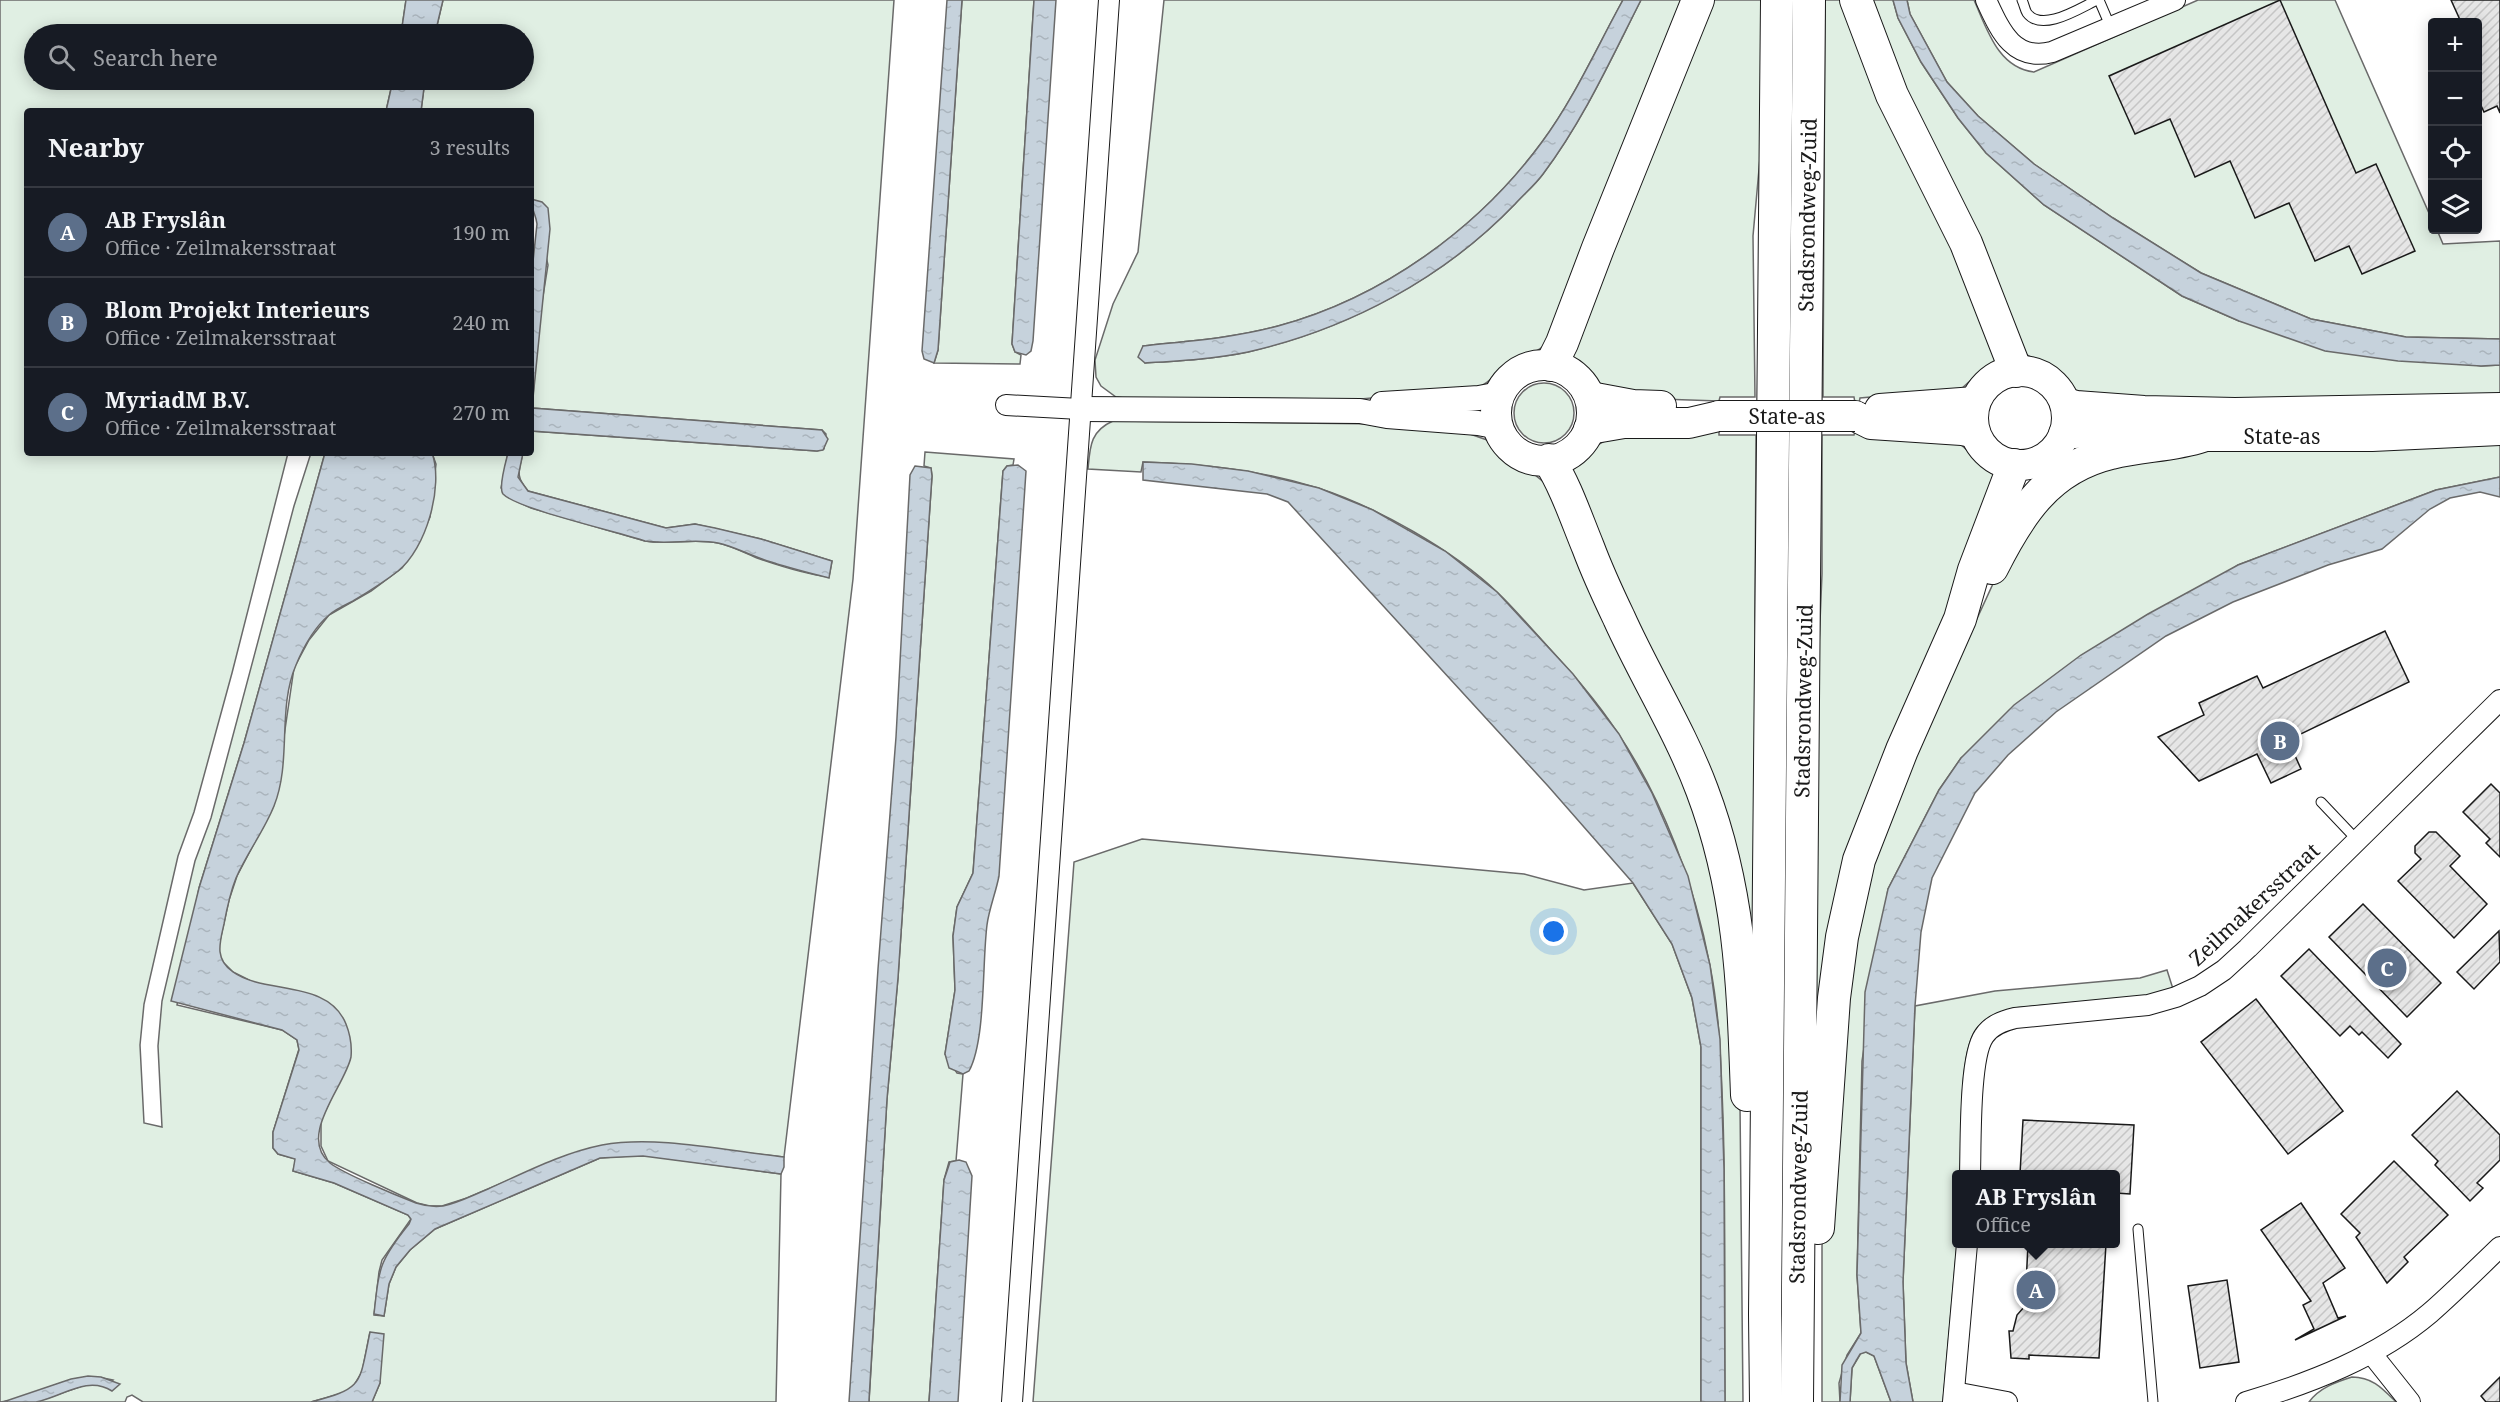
<!DOCTYPE html>
<html lang="en">
<head>
<meta charset="utf-8">
<style>
  body { margin:0; font-family:"Noto Serif",serif; background:#242831; color:#f1f3f6 }
  .controls { position:absolute; right:18px; top:18px; display:grid; overflow:hidden; border-radius:6px; box-shadow:0 3px 15px #0003 }
  .controls button { width:54px; height:54px; display:grid; place-items:center; padding:0; border:0; border-bottom:2px solid #363941; background:#171b24; color:#f1f3f6; font:30px sans-serif }
  .you { position:absolute; left:1554px; top:932px; width:21px; height:21px; margin:-15px; border:4px solid #fff; border-radius:50%; background:#1a73e8; box-shadow:0 0 0 9px #1a73e833 }
  .badge { display:grid; place-items:center; width:39px; height:39px; border-radius:50%; background:#c62828; color:#fff; font-size:20px; font-weight:700 }
  .pin { position:absolute; translate:-50% -50%; border:3px solid #fff; box-shadow:0 2px 6px #0006 }
  .popup { position:absolute; left:1952px; top:1170px; width:168px; height:78px; box-sizing:border-box; display:grid; place-content:center; border-radius:6px; background:#171b24; filter:drop-shadow(0 2px 4px #0005); font-size:20px; white-space:nowrap; color:#9ea1a6 }
  .popup b { font-size:22px; color:#f1f3f6 }
  .popup::after { content:''; position:absolute; left:50%; top:100%; margin-left:-12px; border:12px solid transparent; border-top-color:#171b24 }
  .list { margin:0; padding:0; list-style:none }
  h2 { display:flex; justify-content:space-between; align-items:center; height:78px; margin:0; padding:0 24px; font-size:26px }
  h2 small { font-size:20px; font-weight:400; color:#9ea1a6 }
  .list li { display:grid; grid-template-columns:39px 1fr auto; gap:18px; align-items:center; box-sizing:border-box; height:90px; padding:0 24px; border-top:2px solid #363941 }
  .list b { display:block; font-size:22px; white-space:nowrap }
  .list p { margin:0; font-size:20px; white-space:nowrap; color:#9ea1a6 }
  .list em { font-size:20px; font-style:normal; color:#9ea1a6 }
  .icon { flex:none; width:33px; height:33px; fill:none; stroke:currentColor; stroke-width:2; stroke-linecap:round; stroke-linejoin:round }
  .map { position:relative; flex:none; width:2500px; height:1402px; overflow:hidden }
  .search { position:absolute; background:#171b24; box-shadow:0 3px 15px #0003; left:24px; top:24px; width:510px; height:66px; display:flex; align-items:center; gap:15px; box-sizing:border-box; padding:0 21px; border-radius:33px; color:#9ea1a6; font-size:22px }
  .panel { position:absolute; background:#171b24; box-shadow:0 3px 15px #0003; left:24px; top:108px; width:510px; height:348px; border-radius:6px }
  .map>svg:first-child { display:block }
  .green { fill:#e0efe3; stroke:#6a6a6a; stroke-width:1.5 }
  .water { fill:url(#water-ripples); stroke:#6a6a6a; stroke-width:1.5 }
  .building { fill:url(#building-hatch); stroke:#1a1a1a; stroke-width:1.5 }
  .lines { fill:none; stroke-linecap:round; stroke-linejoin:round }
  .service-casing { stroke:#1a1a1a; stroke-width:11 }
  .minor-casing { stroke:#1a1a1a; stroke-width:22 }
  .tertiary-casing { stroke:#1a1a1a; stroke-width:26 }
  .primary-casing { stroke:#1a1a1a; stroke-width:32 }
  .trunk-casing { stroke:#1a1a1a; stroke-width:34 }
  .service { stroke:#fff; stroke-width:9 }
  .minor { stroke:#fff; stroke-width:20 }
  .tertiary { stroke:#fff; stroke-width:24 }
  .primary { stroke:#fff; stroke-width:30 }
  .trunk { stroke:#fff; stroke-width:32 }
  .primary-bridge-casing { stroke:#1a1a1a; stroke-width:32; stroke-linecap:butt }
  .primary-bridge { stroke:#fff; stroke-width:30 }
  .labels { text-anchor:middle; dominant-baseline:central; stroke-width:4.5; stroke-linejoin:round; paint-order:stroke }
  .street-label { font-size:21px; fill:#1a1a1a; stroke:#fff }
</style>
</head>
<body>
<div class="map">
<svg width="2500" height="1402" viewBox="0 0 2500 1402">
  <defs>
    <pattern id="water-ripples" width="26" height="14" patternUnits="userSpaceOnUse" patternTransform="scale(1.5)"><rect width="26" height="14" fill="#c6d2dc"/><path d="M2 4q2-2 4 0t4 0M15 11q2-2 4 0t4 0" fill="none" stroke="#aab4bc"/></pattern>
    <pattern id="building-hatch" width="6" height="6" patternUnits="userSpaceOnUse" patternTransform="scale(1.5)"><rect width="6" height="6" fill="#e6e6e6"/><path d="M-1 1l2-2M0 6l6-6M5 7l2-2" fill="none" stroke="#c5c5c5"/></pattern>
  </defs>
  <rect width="100%" height="100%" fill="#fff"/>
  <g class="green">
    <path d="M0 0H406L401 34H34V80H393L386 111H27V453H288L232 673 194 812 178 856 144 1004 140 1045 144 1123 162 1127 158 1046 162 1001 195 861 211 818 294 506 311 453H325L244 743 199 888 177 1005 282 1030 297 1040 299 1049 273 1132V1148L278 1154 296 1159 293 1171 334 1183 408 1215 411 1219 382 1260 379 1272 374 1315 384 1316 389 1284 396 1267 410 1250 435 1229 600 1158 643 1155 781 1174 776 1402H372L380 1383 370 1332 362 1372 353 1387 343 1393 311 1402H143L132 1395 127 1397 125 1402H36L88 1384 105 1386 113 1380C69 1368 40 1398 0 1402Z"/>
    <path d="M443 0H894L853 579 784 1157 675 1145 563 1157 467 1198 442 1206H430L417 1203 328 1161 321 1146V1120L350 1059 249 980 233 972 222 961 218 950 229 900 237 876 274 805 294 668 309 640 329 615 371 591 402 568 417 546 430 517 436 464 432 453H508L501 488 516 501 531 508 645 541C670 545 694 538 718 543 732 546 745 553 757 558 780 566 805 574 829 577L832 561 761 539 695 524 666 528 528 491C515 476 519 471 523 453H531V431L817 451 824 449 826 434 822 430 532 408 539 321 548 265 533 199H531V111H421L425 80H524V34H435Z"/>
    <path d="M962 0H1034L1012 344 1015 352 1021 355 1020 364 934 363 938 350Z"/>
    <path d="M1164 0H1623C1597 47 1574 99 1542 142 1478 229 1382 298 1278 326 1234 338 1188 341 1143 346L1145 363C1179 361 1215 359 1248 352 1349 328 1444 278 1515 204 1524 194 1535 185 1543 174 1583 121 1611 59 1641 0H1688L1552 338C1534 357 1530 351 1511 362 1499 370 1492 382 1477 388L1361 399 1125 398 1116 397 1101 386 1096 377 1095 360 1113 304 1138 252Z"/>
    <path d="M1706 0H1762L1761 147 1753 236 1755 397H1720L1719 401 1660 399 1601 387 1588 374 1564 359Z"/>
    <path d="M1825 0H1847L2002 363 1993 366 1980 377 1978 374 1961 389 1860 398 1859 403H1855L1854 397H1823Z"/>
    <path d="M1865 0H1893L1898 18 1921 62 1958 118 1986 153 2044 205 2182 296 2239 321 2481 366 2500 365V399L2226 405 2076 391 2058 371 2027 355 2019 348Z"/>
    <path d="M1907 0H1974C1987 29 1998 68 2034 72L2198 0H2335L2432 220V230H2437L2443 244 2500 241V339L2406 337 2311 319 2201 273 2113 218 2034 164 1978 116 1947 82 1910 14Z"/>
    <circle cx="1544" cy="413" r="30"/>
    <path d="M1113 421 1381 424 1470 434 1487 440 1504 459 1535 475 1546 484 1697 802 1739 1004 1743 1402H1725C1724 1307 1726 1212 1723 1117 1721 1066 1720 1016 1710 966 1695 886 1663 799 1617 732 1595 698 1568 669 1541 639 1527 624 1513 607 1498 593 1453 550 1377 507 1318 488 1261 470 1203 464 1143 462L1141 472 1088 469C1090 447 1090 431 1113 421Z"/>
    <path d="M1719 429V435H1756L1755 615 1757 699 1754 925 1745 924 1564 467 1582 455 1585 457 1594 447 1608 439Z"/>
    <path d="M1855 430 1959 443 1975 457 1977 456 1991 467 2001 471 1981 532 1914 687 1812 1096 1818 670 1822 574V435H1854Z"/>
    <path d="M2500 441V477L2436 490 2238 565 1961 758 1939 790 1888 889 1862 1061 1857 1275 1861 1333 1847 1355 1839 1383 1840 1402H1822V1246L1829 1133 1841 998 1873 845 2009 549 2073 478 2160 452Z"/>
    <path d="M925 452 1014 459 1013 465 1007 466 1003 471 973 873 957 907 953 936 955 990 945 1054 957 1073 963 1074 956 1161 949 1162 944 1180 929 1402H869L887 1099 898 978 932 476 931 468 924 466Z"/>
    <path d="M1142 839 1524 874 1584 890 1633 883 1672 944 1692 998 1701 1047V1402H1033L1074 862Z"/>
    <path d="M2167 970 2173 989 2146 996 2014 1008C2000 1012 1987 1016 1977 1028 1958 1051 1962 1142 1960 1174H1956L1957 1244 1943 1402H1913L1906 1363 1903 1282 1915 1006 1995 991 2140 978Z"/>
    <path d="M1866 1352 1874 1356 1891 1402H1850L1852 1368 1861 1353Z"/>
    <path d="M2352 1377C2372 1377 2382 1388 2396 1402H2309C2319 1388 2336 1382 2352 1377Z"/>
  </g>
  <g class="water">
    <path d="M406 0H443L435 34H401Z"/>
    <path d="M947 0H962L938 350 934 363 924 359 922 351Z"/>
    <path d="M1034 0H1056L1033 341 1031 351 1026 355 1015 352 1012 344Z"/>
    <path d="M1623 0H1641C1611 59 1583 121 1543 174 1535 185 1524 194 1515 204 1444 278 1349 329 1248 352 1215 359 1179 361 1145 363L1138 357 1143 346C1188 341 1234 338 1278 326 1382 298 1478 229 1542 142 1574 99 1597 47 1623 0Z"/>
    <path d="M1893 0H1907L1910 14 1947 82 1978 116 2034 164 2113 218 2201 273 2311 319 2406 337 2500 339V365L2481 366 2398 361 2325 351 2239 321 2182 296 2044 205 1986 153 1958 118 1921 62 1898 18Z"/>
    <path d="M393 80H425L421 111H386Z"/>
    <path d="M531 199 542 202 548 208 550 229 532 408 822 430 828 439 823 450 817 451 531 431V280L537 224C536 214 531 209 531 199Z"/>
    <path d="M325 453H432C444 486 426 549 398 571 384 582 368 592 353 601 345 605 336 609 329 615 315 627 303 648 296 665 277 709 292 761 274 806 264 831 247 853 236 878 230 893 227 908 224 924 220 942 214 959 233 972 265 995 328 979 346 1024 350 1034 352 1046 351 1057 345 1086 297 1136 330 1163 344 1174 398 1196 416 1203 425 1206 434 1207 443 1206 458 1203 473 1195 488 1189 524 1173 562 1153 602 1145 657 1135 727 1151 784 1157V1167L781 1174 643 1156 600 1158 435 1229 410 1250 396 1267 389 1284 384 1316 374 1314C379 1268 379 1261 409 1224L411 1219 408 1215 334 1183 293 1171 295 1159 278 1154 273 1148V1132L299 1050 297 1040 282 1030 171 1001 199 888 244 743Z"/>
    <path d="M508 453H523L518 477 528 491 666 528 695 524 715 528 761 539 832 561 829 578C806 572 784 567 762 559 747 554 733 546 718 543 694 538 670 545 645 541 619 532 517 509 503 494 498 488 506 461 508 453Z"/>
    <path d="M1143 462 1192 464 1248 471 1319 488 1373 510 1445 551 1497 592 1573 674 1619 734 1652 793 1688 876 1710 965 1720 1039 1724 1169 1725 1402H1701V1047L1692 998 1672 944 1633 883 1548 786 1288 502 1267 494 1143 480Z"/>
    <path d="M1018 465 1026 471 999 876C996 892 989 909 987 925 982 963 986 1040 969 1071L963 1074 949 1068 945 1054 955 990 953 936 957 907 973 873 1003 471 1007 466Z"/>
    <path d="M915 466 931 468 932 476 898 978 887 1099 869 1400V1402H849L878 969 896 737 910 475Z"/>
    <path d="M2500 477V497L2480 492 2450 498 2430 509 2382 549 2328 565 2233 602 2166 636 2056 712 2008 755 1975 793 1932 878 1921 932 1915 1006 1903 1282 1906 1363 1913 1402H1891L1874 1356 1866 1352 1860 1354 1852 1368 1850 1402H1840L1842 1365 1861 1333 1857 1275 1865 992 1888 889 1939 790 1961 758 2014 705 2081 655 2148 614 2238 565 2436 490Z"/>
    <path d="M959 1160 966 1162 972 1176 958 1402H929L944 1180 950 1162Z"/>
    <path d="M370 1332 384 1334 380 1383 372 1402H311C364 1388 359 1385 370 1332Z"/>
    <path d="M88 1376 101 1377 120 1384 112 1391C87 1375 62 1397 36 1402 26 1402 13 1402 3 1402L71 1379Z"/>
  </g>
  <g class="building">
    <path d="M2280 0 2356 173 2376 164 2415 251 2362 274 2349 246 2315 261 2289 203 2255 218 2230 161 2195 177 2170 119 2135 134 2109 76Z"/>
    <path d="M2451 0H2500V113L2497 106 2484 112 2478 99V22H2461Z"/>
    <path d="M2385 631 2409 682 2288 740 2301 769 2271 783 2257 754 2199 781 2158 737 2204 715 2199 703 2257 676 2263 688Z"/>
    <path d="M2491 784 2500 793V857L2486 843 2490 839 2463 812Z"/>
    <path d="M2429 832H2436L2460 856 2450 866 2487 904 2454 938 2398 881 2421 859 2415 853V846Z"/>
    <path d="M2363 904 2441 983 2407 1017 2329 937Z"/>
    <path d="M2499 931 2500 962 2474 989 2457 972Z"/>
    <path d="M2309 949 2401 1044 2388 1058 2362 1032 2359 1035 2350 1026 2340 1036 2281 976Z"/>
    <path d="M2256 999 2343 1111 2288 1154 2201 1042Z"/>
    <path d="M2457 1091 2500 1135V1160L2477 1183 2483 1188 2470 1201 2435 1165 2438 1161 2412 1135Z"/>
    <path d="M2023 1120 2134 1125 2130 1194 2116 1193V1174H2020Z"/>
    <path d="M2394 1161 2448 1215 2404 1257 2408 1262 2387 1283 2356 1237 2360 1233 2341 1214Z"/>
    <path d="M2301 1203 2345 1268 2323 1283 2338 1318 2346 1316 2295 1340 2314 1329 2303 1305 2311 1301 2261 1230Z"/>
    <path d="M2028 1244H2106L2099 1358 2029 1355V1359L2011 1358 2009 1331H2013L2017 1315 2025 1306Z"/>
    <path d="M2227 1280 2239 1362 2200 1368 2188 1286Z"/>
    <path d="M2500 1377V1402H2486L2481 1396Z"/>
  </g>
  <g class="lines">
    <defs>
      <g id="service">
        <path d="M2022 0C2024 4 2025 10 2027 13 2042 33 2080 8 2097 0"/>
        <path d="M2099 0 2111 28"/>
        <path d="M2321 802 2357 840"/>
        <path d="M2138 1229 2153 1402"/>
      </g>
      <g id="minor">
        <path d="M1986 0C2000 30 2013 62 2052 52L2175 0"/>
        <path d="M1006 405 1080 409"/>
        <path d="M1970 1174C1971 1144 1969 1057 1984 1036 1991 1025 2003 1021 2015 1018L2148 1005 2176 997 2200 986 2224 970 2248 948 2500 700"/>
        <path d="M2371 1353 2410 1402"/>
        <path d="M1954 1392 2007 1402"/>
        <path d="M1012 1402 1109 0"/>
        <path d="M1953 1402 1967 1244"/>
        <path d="M2246 1402C2311 1383 2378 1357 2430 1313 2454 1292 2477 1269 2500 1247"/>
      </g>
      <g id="tertiary">
        <path d="M1382 404 1479 398 1500 394"/>
        <path d="M1080 409 1360 411 1387 416 1478 423 1499 427"/>
      </g>
      <g id="primary">
        <circle cx="1544" cy="413" r="48"/>
        <circle cx="2020" cy="418" r="47"/>
        <path d="M1590 397 1633 405 1661 406"/>
        <path d="M2065 403 2076 406 2144 411 2235 413 2500 408"/>
        <path d="M1880 409 1975 402"/>
        <path d="M1855 416 1871 424 1962 430 1975 433"/>
        <path d="M1589 429 1624 423H1689L1719 416"/>
        <path d="M2064 434C2110 430 2156 427 2202 436H2372L2500 430"/>
      </g>
      <g id="trunk">
        <path d="M1856 0 1892 95 1966 243 2016 371"/>
        <path d="M1551 365 1562 343 1598 248 1698 0"/>
        <path d="M1549 460C1566 487 1576 518 1588 547 1597 571 1608 595 1619 618 1645 676 1680 731 1702 790 1741 893 1743 988 1747 1095"/>
        <path d="M1992 568C2019 514 2048 468 2111 453 2141 445 2172 446 2202 436"/>
        <path d="M1818 1228 1834 998 1842 937 1859 860 1902 750 1960 619 1974 570 2014 465"/>
        <path d="M1766 1402 1765 1314 1777 0"/>
        <path d="M1797 1402 1809 0"/>
      </g>
    </defs>
    <use href="#service" class="service-casing"/>
    <use href="#minor" class="minor-casing"/>
    <use href="#tertiary" class="tertiary-casing"/>
    <use href="#primary" class="primary-casing"/>
    <use href="#trunk" class="trunk-casing"/>
    <use href="#service" class="service"/>
    <use href="#minor" class="minor"/>
    <use href="#tertiary" class="tertiary"/>
    <use href="#primary" class="primary"/>
    <use href="#trunk" class="trunk"/>
    <defs>
      <path id="primary-bridge" d="M1719 416H1855"/>
    </defs>
    <use href="#primary-bridge" class="primary-bridge-casing"/>
    <use href="#primary-bridge" class="primary-bridge"/>
  </g>
  <g class="labels">
    <g class="street-label">
      <text transform="translate(1807 215) rotate(-89)">Stadsrondweg-Zuid</text>
      <text x="1787" y="416">State-as</text>
      <text x="2282" y="436">State-as</text>
      <text transform="translate(1803 701) rotate(-89)">Stadsrondweg-Zuid</text>
      <text transform="translate(2254 904) rotate(-43)">Zeilmakersstraat</text>
      <text transform="translate(1798 1187) rotate(-89)">Stadsrondweg-Zuid</text>
    </g>
  </g>
</svg>
<div class="controls">
<button>+</button>
<button>−</button>
<button><svg class="icon" aria-label="locate" viewBox="0 0 24 24"><circle cx="12" cy="12" r="6"/><path d="M12 2v4M12 18v4M2 12h4M18 12h4"/></svg></button>
<button><svg class="icon" aria-label="layers" viewBox="0 0 24 24"><path d="M12 4l9 5-9 5-9-5zM3 14l9 5 9-5"/></svg></button>
</div>
<div class="you"></div>
<div class="pin badge" style="left:2036px;top:1290px;background:#5c6f8a">A</div>
<div class="popup"><b>AB Fryslân</b>Office</div>
<div class="pin badge" style="left:2280px;top:741px;background:#5c6f8a">B</div>
<div class="pin badge" style="left:2387px;top:968px;background:#5c6f8a">C</div>
<div class="search"><svg class="icon" aria-label="search" viewBox="0 0 24 24"><circle cx="10" cy="10" r="6"/><path d="M15 15l6 6"/></svg>Search here</div>
<section class="panel">
<h2>Nearby<small>3 results</small></h2>
<ul class="list">
<li><span class="badge" style="background:#5c6f8a">A</span><div><b>AB Fryslân</b><p>Office · Zeilmakersstraat</p></div><em>190 m</em></li>
<li><span class="badge" style="background:#5c6f8a">B</span><div><b>Blom Projekt Interieurs</b><p>Office · Zeilmakersstraat</p></div><em>240 m</em></li>
<li><span class="badge" style="background:#5c6f8a">C</span><div><b>MyriadM B.V.</b><p>Office · Zeilmakersstraat</p></div><em>270 m</em></li>
</ul>
</section>
</div>
</body>
</html>
